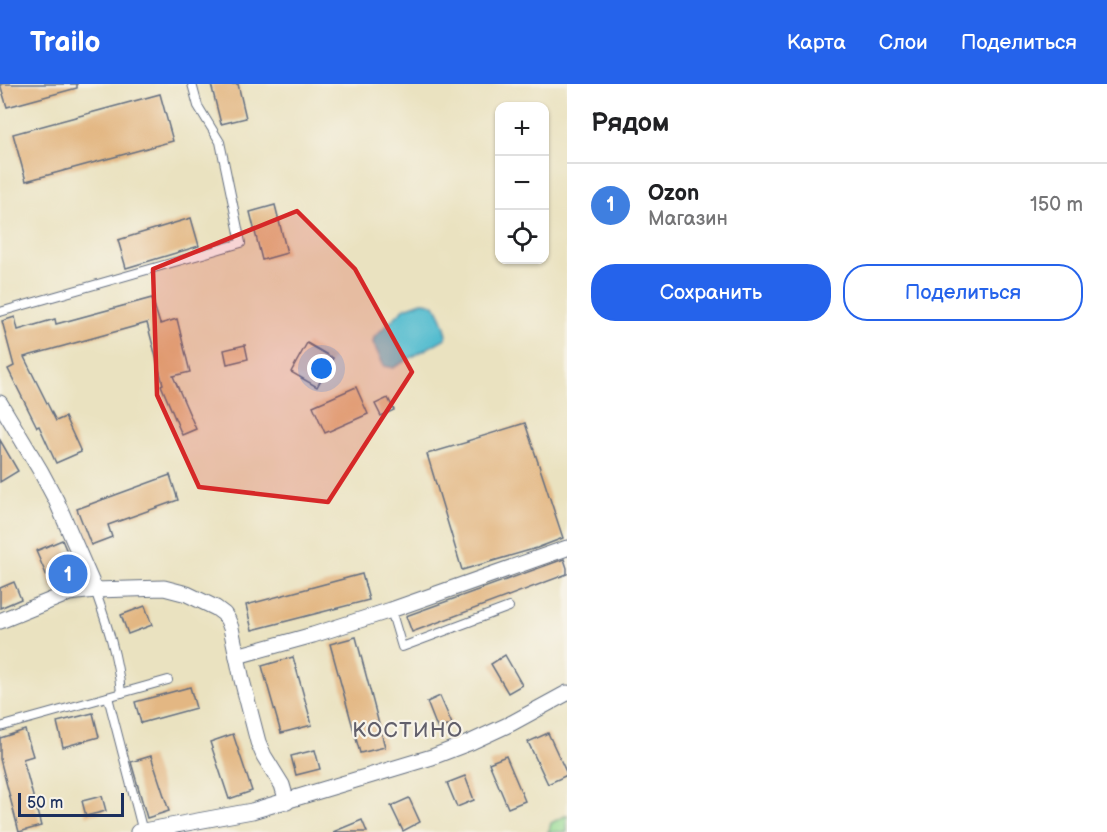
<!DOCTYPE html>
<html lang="ru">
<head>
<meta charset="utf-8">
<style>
  body { margin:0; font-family:"Balsamiq Sans",sans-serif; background:#f2f2f2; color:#202124 }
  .controls { position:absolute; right:18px; top:18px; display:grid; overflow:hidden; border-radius:12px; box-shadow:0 2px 4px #0004 }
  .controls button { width:54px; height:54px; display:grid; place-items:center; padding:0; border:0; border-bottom:2px solid #e0e0e0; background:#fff; color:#202124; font:30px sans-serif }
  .scale { position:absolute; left:18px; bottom:15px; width:106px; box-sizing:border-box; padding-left:6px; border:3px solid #1b2f5e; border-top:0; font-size:16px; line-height:21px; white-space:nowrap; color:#1b2f5e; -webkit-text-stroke:4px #f7f3e8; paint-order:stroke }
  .you { position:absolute; left:322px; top:285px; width:21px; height:21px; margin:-15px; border:4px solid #fff; border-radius:50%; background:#1a73e8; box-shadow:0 0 0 9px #1a73e833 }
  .badge { display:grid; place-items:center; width:39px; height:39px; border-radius:50%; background:#2563eb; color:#fff; font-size:20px; font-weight:700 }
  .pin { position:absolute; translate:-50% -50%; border:3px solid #fff; box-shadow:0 2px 6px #0006 }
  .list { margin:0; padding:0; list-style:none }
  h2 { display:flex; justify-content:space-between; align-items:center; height:78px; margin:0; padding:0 24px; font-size:26px }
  h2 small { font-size:20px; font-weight:400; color:#757577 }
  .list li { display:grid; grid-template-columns:39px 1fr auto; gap:18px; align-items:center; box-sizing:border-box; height:84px; padding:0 24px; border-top:2px solid #e0e0e0 }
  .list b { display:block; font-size:22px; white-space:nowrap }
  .list p { margin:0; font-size:20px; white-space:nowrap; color:#757577 }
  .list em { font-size:20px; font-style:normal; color:#757577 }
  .actions { display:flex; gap:12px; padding:18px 24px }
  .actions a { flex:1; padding:14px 0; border:2px solid #2563eb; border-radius:24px; text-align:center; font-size:21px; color:#2563eb }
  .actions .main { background:#2563eb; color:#fff }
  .icon { flex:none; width:33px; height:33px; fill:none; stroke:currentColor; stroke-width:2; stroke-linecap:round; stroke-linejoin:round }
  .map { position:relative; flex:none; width:567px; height:748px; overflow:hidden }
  header { display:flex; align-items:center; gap:36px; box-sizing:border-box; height:84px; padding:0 30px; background:#2563eb; color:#fff }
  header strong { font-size:28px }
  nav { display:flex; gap:33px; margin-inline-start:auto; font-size:21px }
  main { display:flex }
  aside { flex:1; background:#fff }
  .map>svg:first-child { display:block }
  .green { fill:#99dc95; stroke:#5a867a; stroke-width:1.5 }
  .water { fill:#52bccf; stroke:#367696; stroke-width:1.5 }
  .building { fill:#e3b783 }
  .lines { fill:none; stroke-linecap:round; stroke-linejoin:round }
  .lane-casing { stroke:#636e80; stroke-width:10 }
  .street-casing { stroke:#636e80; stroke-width:17 }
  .lane { stroke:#fff; stroke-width:8 }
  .street { stroke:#fff; stroke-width:15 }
  .marked { fill:#d62828; fill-opacity:0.2; stroke:#d62828; stroke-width:4.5; stroke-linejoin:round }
  .labels { text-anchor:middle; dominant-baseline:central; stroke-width:4.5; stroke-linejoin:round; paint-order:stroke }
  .quarter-label { font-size:21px; letter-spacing:1.5px; fill:#615f6b; stroke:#f7f3e8 }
</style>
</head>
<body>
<header>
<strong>Trailo</strong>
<nav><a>Карта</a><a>Слои</a><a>Поделиться</a></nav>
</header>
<main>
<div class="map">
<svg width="567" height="748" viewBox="0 0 567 748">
  <rect width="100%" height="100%" fill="#f7f3e8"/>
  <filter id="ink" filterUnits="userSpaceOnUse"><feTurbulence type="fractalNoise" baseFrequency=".0167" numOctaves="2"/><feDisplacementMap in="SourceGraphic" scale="12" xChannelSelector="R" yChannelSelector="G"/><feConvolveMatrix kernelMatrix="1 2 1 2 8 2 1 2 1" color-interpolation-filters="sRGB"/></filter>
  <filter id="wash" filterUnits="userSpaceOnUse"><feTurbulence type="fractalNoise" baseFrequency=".008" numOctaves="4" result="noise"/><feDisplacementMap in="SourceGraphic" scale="24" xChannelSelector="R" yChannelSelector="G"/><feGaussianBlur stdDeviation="1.35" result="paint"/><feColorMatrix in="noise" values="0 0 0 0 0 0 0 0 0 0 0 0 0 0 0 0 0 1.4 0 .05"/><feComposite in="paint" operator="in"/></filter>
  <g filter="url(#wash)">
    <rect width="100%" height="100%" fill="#eae2c0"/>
    <path class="green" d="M567 731V748H547L549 747 551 739Z"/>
    <path class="water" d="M422 218C425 218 429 218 432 220 439 224 446 244 447 252L444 255 393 284 384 282 373 259 374 253 405 224Z"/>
    <g id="blocks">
      <g class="building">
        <path d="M0 0H77V4L7 23Z"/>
        <path d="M211 0H238L246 34 221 40Z"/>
        <path d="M160 10 173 57 26 97 13 50Z"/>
        <path d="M275 121 287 169 262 176 250 128Z"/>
        <path d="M191 134 199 162 126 184 118 156Z"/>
        <path d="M152 214 160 240 177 235 190 288 173 292 196 345 182 351 161 301 163 300 147 239 24 273 56 337 65 333 81 368 56 379 39 342 37 343 8 285 14 282 2 237 15 233 18 246 55 235 56 240Z"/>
        <path d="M307 259 333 274 317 303 291 288Z"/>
        <path d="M245 261 248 275 227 280 224 266Z"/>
        <path d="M356 303 368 330 325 349 313 322Z"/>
        <path d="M388 314 394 326 381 332 375 320Z"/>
        <path d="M525 339 563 454 537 464 462 486 427 370 468 358 467 357Z"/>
        <path d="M0 356 18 387 0 398Z"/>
        <path d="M170 391 178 416 108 441 112 453 91 461 77 425Z"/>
        <path d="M62 456 78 493 52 504 36 467Z"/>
        <path d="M564 475 567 484V490L412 548 406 532Z"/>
        <path d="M362 490 369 516 252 546 246 521Z"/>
        <path d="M14 498 21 515 0 524V504Z"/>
        <path d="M145 522 152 541 128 550 121 531Z"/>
        <path d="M356 553 385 663 360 669 330 560Z"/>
        <path d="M505 571 522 601 508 609 491 580Z"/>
        <path d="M293 573 312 641 281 649 262 582Z"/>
        <path d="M190 603 196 624 141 639 135 618Z"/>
        <path d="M440 612 452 640 438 646 427 618Z"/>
        <path d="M93 629 99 653 63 663 57 638Z"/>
        <path d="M25 646 33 672 23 675 41 742 19 748 0 675V654Z"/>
        <path d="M548 649 567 690V691L548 700 528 658Z"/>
        <path d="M233 650 252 707 229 715 210 658Z"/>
        <path d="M315 666 320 685 296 691 291 672Z"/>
        <path d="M151 672 169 727 147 734 131 678Z"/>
        <path d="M506 672 525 717 508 724 489 679Z"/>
        <path d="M465 692 474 716 457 723 447 699Z"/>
        <path d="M102 712 106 727 86 732 82 717Z"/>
        <path d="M409 714 420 738 403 747 391 722Z"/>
        <path d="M362 736 367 748H333Z"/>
      </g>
    </g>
  </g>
  <g filter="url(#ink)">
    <use href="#blocks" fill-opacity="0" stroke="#636e80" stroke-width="1.5"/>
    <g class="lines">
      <defs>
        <g id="lane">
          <path d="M0 228 241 159 220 58 198 22 192 0"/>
          <path d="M95 506C107 540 118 573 121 609"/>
          <path d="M391 526 402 563 509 523"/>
          <path d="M108 613 143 748"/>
          <path d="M0 643 168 596"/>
        </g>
        <g id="street">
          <path d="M0 319 40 386 56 416 95 506"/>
          <path d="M0 537 69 509 95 506 164 504 187 510 216 524 224 530 228 536 231 544 242 596 258 658 264 672 282 701 287 718"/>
          <path d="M237 572 313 551 391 526 567 464"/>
          <path d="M138 748 252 727 432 673 471 658 512 639 567 609"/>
        </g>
      </defs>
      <use href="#lane" class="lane-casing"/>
      <use href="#street" class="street-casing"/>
      <use href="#lane" class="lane"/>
      <use href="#street" class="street"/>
    </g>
  </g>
  <path class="marked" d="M297 127 355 185 412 288 328 418 199 403 157 311 153 185Z"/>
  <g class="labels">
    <g class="quarter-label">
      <text x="408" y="646">КОСТИНО</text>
    </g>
  </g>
</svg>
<div class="controls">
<button>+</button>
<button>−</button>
<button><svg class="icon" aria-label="locate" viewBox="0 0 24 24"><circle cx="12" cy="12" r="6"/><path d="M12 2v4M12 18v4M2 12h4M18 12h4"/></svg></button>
</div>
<div class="scale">50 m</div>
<div class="you"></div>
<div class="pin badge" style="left:68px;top:490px;background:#3f7fe0">1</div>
</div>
<aside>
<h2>Рядом<small></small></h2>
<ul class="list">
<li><span class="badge" style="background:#3f7fe0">1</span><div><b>Ozon</b><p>Магазин</p></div><em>150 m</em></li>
</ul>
<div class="actions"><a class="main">Сохранить</a><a>Поделиться</a></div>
</aside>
</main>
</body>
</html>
